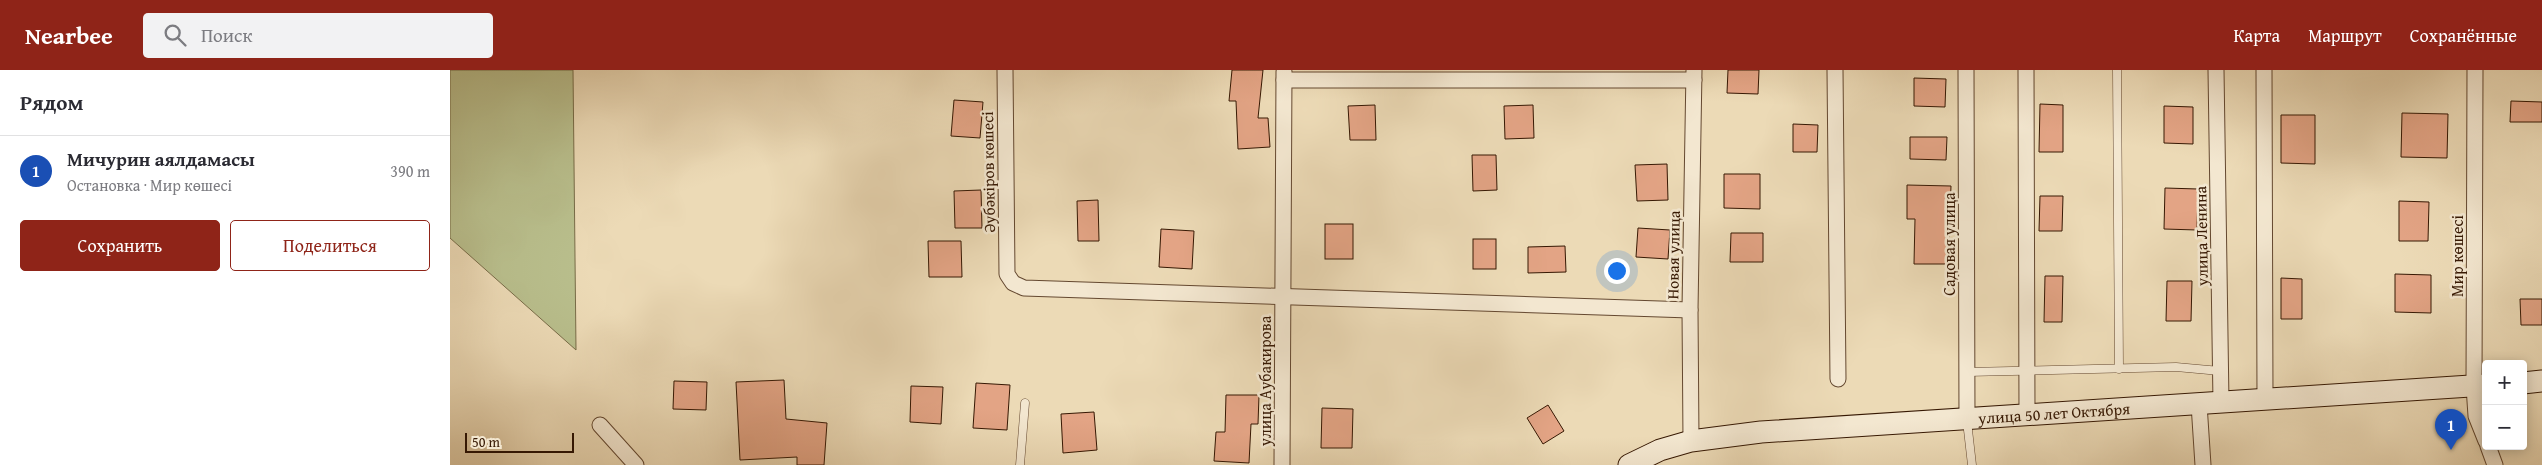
<!DOCTYPE html>
<html lang="ru">
<head>
<meta charset="utf-8">
<style>
  body { margin:0; font-family:"Gentium Book Plus",serif; background:#f2f2f3; color:#2b2b33 }
  .controls { position:absolute; right:15px; bottom:15px; display:grid; overflow:hidden; border-radius:5px; box-shadow:0 2px 12px #0003 }
  .controls button { width:45px; height:45px; display:grid; place-items:center; padding:0; border:0; border-bottom:1px solid #e1e1e2; background:#fff; color:#2b2b33; font:25px sans-serif }
  .scale { position:absolute; left:15px; bottom:12px; width:109px; box-sizing:border-box; padding-left:5px; border:2px solid #361803; border-top:0; font-size:14px; line-height:18px; white-space:nowrap; color:#361803; -webkit-text-stroke:4px #f3e7d0; paint-order:stroke }
  .you { position:absolute; left:1166px; top:200px; width:18px; height:18px; margin:-12px; border:4px solid #fff; border-radius:50%; background:#1a73e8; box-shadow:0 0 0 8px #1a73e833 }
  .badge { display:grid; place-items:center; width:32px; height:32px; border-radius:50%; background:#8f2418; color:#fff; font-size:16px; font-weight:700 }
  .pin { position:absolute; translate:-50% -41px; filter:drop-shadow(0 1px 2px #0008) }
  .pin::after { content:''; position:absolute; top:26px; width:18px; height:15px; background:inherit; clip-path:polygon(0 0,100% 0,50% 100%) }
  .list { margin:0; padding:0; list-style:none }
  h2 { display:flex; justify-content:space-between; align-items:center; height:65px; margin:0; padding:0 20px; font-size:21px }
  h2 small { font-size:16px; font-weight:400; color:#7c7c81 }
  .list li { display:grid; grid-template-columns:32px 1fr auto; gap:15px; align-items:center; box-sizing:border-box; height:70px; padding:0 20px; border-top:1px solid #e1e1e2 }
  .list b { display:block; font-size:19px; white-space:nowrap }
  .list p { margin:0; font-size:16px; white-space:nowrap; color:#7c7c81 }
  .list em { font-size:16px; font-style:normal; color:#7c7c81 }
  .actions { display:flex; gap:10px; padding:15px 20px }
  .actions a { flex:1; padding:11px 0; border:1px solid #8f2418; border-radius:5px; text-align:center; font-size:18px; color:#8f2418 }
  .actions .main { background:#8f2418; color:#fff }
  .icon { flex:none; width:28px; height:28px; fill:none; stroke:currentColor; stroke-width:2; stroke-linecap:round; stroke-linejoin:round }
  .map { position:relative; flex:none; width:2092px; height:395px; overflow:hidden }
  header { display:flex; align-items:center; gap:30px; box-sizing:border-box; height:70px; padding:0 25px; background:#8f2418; color:#fff }
  header strong { font-size:24px }
  nav { display:flex; gap:28px; margin-inline-start:auto; font-size:18px }
  .search { width:350px; height:45px; background:#f2f2f3; display:flex; align-items:center; gap:12px; box-sizing:border-box; padding:0 18px; border-radius:5px; color:#7c7c81; font-size:19px }
  main { display:flex }
  aside { flex:1; background:#fff }
  .map>svg:first-child { display:block }
  .green { fill:#b9bf8d; stroke:#786c48 }
  .building { fill:#e3a485; stroke:#361803 }
  .lines { fill:none; stroke-linecap:round; stroke-linejoin:round }
  .lane-casing { stroke:#644830; stroke-width:9 }
  .street-casing { stroke:#644830; stroke-width:17 }
  .secondary-casing { stroke:#361803; stroke-width:23 }
  .lane { stroke:#f3e7d0; stroke-width:8 }
  .street { stroke:#f3e7d0; stroke-width:15 }
  .secondary { stroke:#f3e7d0; stroke-width:21 }
  .labels { text-anchor:middle; dominant-baseline:central; stroke-width:5; stroke-linejoin:round; paint-order:stroke }
  .street-label { font-size:16px; fill:#361803; stroke:#f3e7d0 }
</style>
</head>
<body>
<header>
<strong>Nearbee</strong>
<div class="search"><svg class="icon" aria-label="search" viewBox="0 0 24 24"><circle cx="10" cy="10" r="6"/><path d="M15 15l6 6"/></svg>Поиск</div>
<nav><a>Карта</a><a>Маршрут</a><a>Сохранённые</a></nav>
</header>
<main>
<aside>
<h2>Рядом<small></small></h2>
<ul class="list">
<li><span class="badge" style="background:#1a4fb4">1</span><div><b>Мичурин аялдамасы</b><p>Остановка · Мир көшесі</p></div><em>390 m</em></li>
</ul>
<div class="actions"><a class="main">Сохранить</a><a>Поделиться</a></div>
</aside>
<div class="map">
<svg width="2092" height="395" viewBox="0 0 2092 395">
  <rect width="100%" height="100%" fill="#ecdab6"/>
  <filter id="stains"><feTurbulence type="fractalNoise" baseFrequency=".004" numOctaves="4"/><feColorMatrix values="0 0 0 0 .2 0 0 0 0 .09 0 0 0 0 .02 0 0 0 .5 -.17"/></filter>
  <radialGradient id="worn" r=".72"><stop offset=".6" stop-color="#630" stop-opacity="0"/><stop offset="1" stop-color="#630" stop-opacity=".3"/></radialGradient>
  <path class="green" d="M0 0H123L126 280 0 168Z"/>
  <g class="building">
    <path d="M782 0H813L808 48H818L820 77 788 79 786 31H779Z"/>
    <path d="M1278 0H1309L1308 24 1277 23Z"/>
    <path d="M1464 8 1496 9 1495 37 1464 36Z"/>
    <path d="M504 30 533 32 530 68 501 66Z"/>
    <path d="M2061 31 2092 32V52H2060Z"/>
    <path d="M1590 34 1613 35V82H1589Z"/>
    <path d="M925 35 926 70H900L898 36Z"/>
    <path d="M1083 35 1084 68 1055 69 1054 36Z"/>
    <path d="M1714 36 1743 37V74L1714 73Z"/>
    <path d="M1952 43 1998 44 1997 88 1951 87Z"/>
    <path d="M1831 45H1865V94L1831 93Z"/>
    <path d="M1343 54 1368 55 1367 82H1343Z"/>
    <path d="M1460 67H1497L1496 90 1460 89Z"/>
    <path d="M1022 85H1046L1047 120 1023 121Z"/>
    <path d="M1217 94 1218 130 1187 131 1185 95Z"/>
    <path d="M1274 104H1310V139L1274 138Z"/>
    <path d="M1457 115 1501 116 1498 194H1464L1465 149H1457Z"/>
    <path d="M1715 118 1748 119 1747 160 1714 159Z"/>
    <path d="M531 120 532 158H505L504 121Z"/>
    <path d="M1590 126H1613L1612 161H1589Z"/>
    <path d="M648 130 649 171H628L627 131Z"/>
    <path d="M1949 131 1979 132 1978 171H1949Z"/>
    <rect x="875" y="154" width="28" height="35"/>
    <path d="M1188 158 1220 160 1218 189 1186 187Z"/>
    <path d="M711 159 744 161 742 199 709 197Z"/>
    <path d="M1281 163H1313V192H1280Z"/>
    <rect x="1023" y="169" width="23" height="30"/>
    <path d="M478 171H511L512 207H479Z"/>
    <path d="M1115 176 1116 202 1078 203V177Z"/>
    <path d="M1945 204 1981 205V243L1945 242Z"/>
    <path d="M1595 206H1613L1612 252H1594Z"/>
    <path d="M1831 208 1852 209V249H1831Z"/>
    <path d="M1717 211H1742L1741 251H1716Z"/>
    <path d="M2070 229H2092V255H2071Z"/>
    <path d="M334 310 336 349 377 353 374 395H347V387L290 390 286 312Z"/>
    <path d="M224 311 257 312 256 340 223 339Z"/>
    <path d="M526 313 560 315 557 360 523 358Z"/>
    <path d="M461 316 493 317 491 354 460 352Z"/>
    <path d="M776 325H809L808 354H801L799 393 764 391 766 362H775Z"/>
    <path d="M1098 335 1114 361 1093 374 1077 348Z"/>
    <path d="M872 338 903 339 902 378H871Z"/>
    <path d="M644 342 647 380 613 383 611 344Z"/>
  </g>
  <g class="lines">
    <defs>
      <g id="lane">
        <path d="M1667 0 1669 299"/>
        <path d="M1517 302 1726 297 1770 301"/>
        <path d="M1517 351 1522 395"/>
        <path d="M570 395 575 333"/>
      </g>
      <g id="street">
        <path d="M555 0 557 204 563 213 574 218 1240 240"/>
        <path d="M1385 0 1388 309"/>
        <path d="M1516 0 1517 349"/>
        <path d="M1576 0 1577 345"/>
        <path d="M1766 0 1771 332"/>
        <path d="M1814 0 1815 329"/>
        <path d="M2025 0 2024 316 2026 346 2036 371"/>
        <path d="M834 10H1244"/>
        <path d="M1749 334 1753 395"/>
        <path d="M150 355 186 395"/>
        <path d="M1241 371 1240 240 1244 0"/>
        <path d="M2038 376 2045 395"/>
        <path d="M832 395 834 2"/>
      </g>
      <g id="secondary">
        <path d="M2073 313 2092 311"/>
        <path id="s1" d="M1179 395 1210 380 1241 371 1311 362 2036 315"/>
      </g>
    </defs>
    <use href="#lane" class="lane-casing"/>
    <use href="#street" class="street-casing"/>
    <use href="#secondary" class="secondary-casing"/>
    <use href="#lane" class="lane"/>
    <use href="#street" class="street"/>
    <use href="#secondary" class="secondary"/>
  </g>
  <g class="labels">
    <g class="street-label">
      <text transform="translate(538 102) rotate(-91)">Әубәкіров көшесі</text>
      <text transform="translate(1751 166) rotate(-91)">улица Ленина</text>
      <text transform="translate(1499 174) rotate(-90)">Садовая улица</text>
      <text transform="translate(1223 185) rotate(-89)">Новая улица</text>
      <text transform="translate(2007 186) rotate(-90)">Мир көшесі</text>
      <text transform="translate(815 311) rotate(-90)">улица Аубакирова</text>
      <text stroke="none"><textPath href="#s1" startOffset="431">улица 50 лет Октября</textPath></text>
    </g>
  </g>
  <rect width="100%" height="100%" filter="url(#stains)"/>
  <rect width="100%" height="100%" fill="url(#worn)"/>
</svg>
<div class="controls">
<button>+</button>
<button>−</button>
</div>
<div class="scale">50 m</div>
<div class="you"></div>
<div class="pin badge" style="left:2001px;top:380px;background:#1a4fb4">1</div>
</div>
</main>
</body>
</html>
